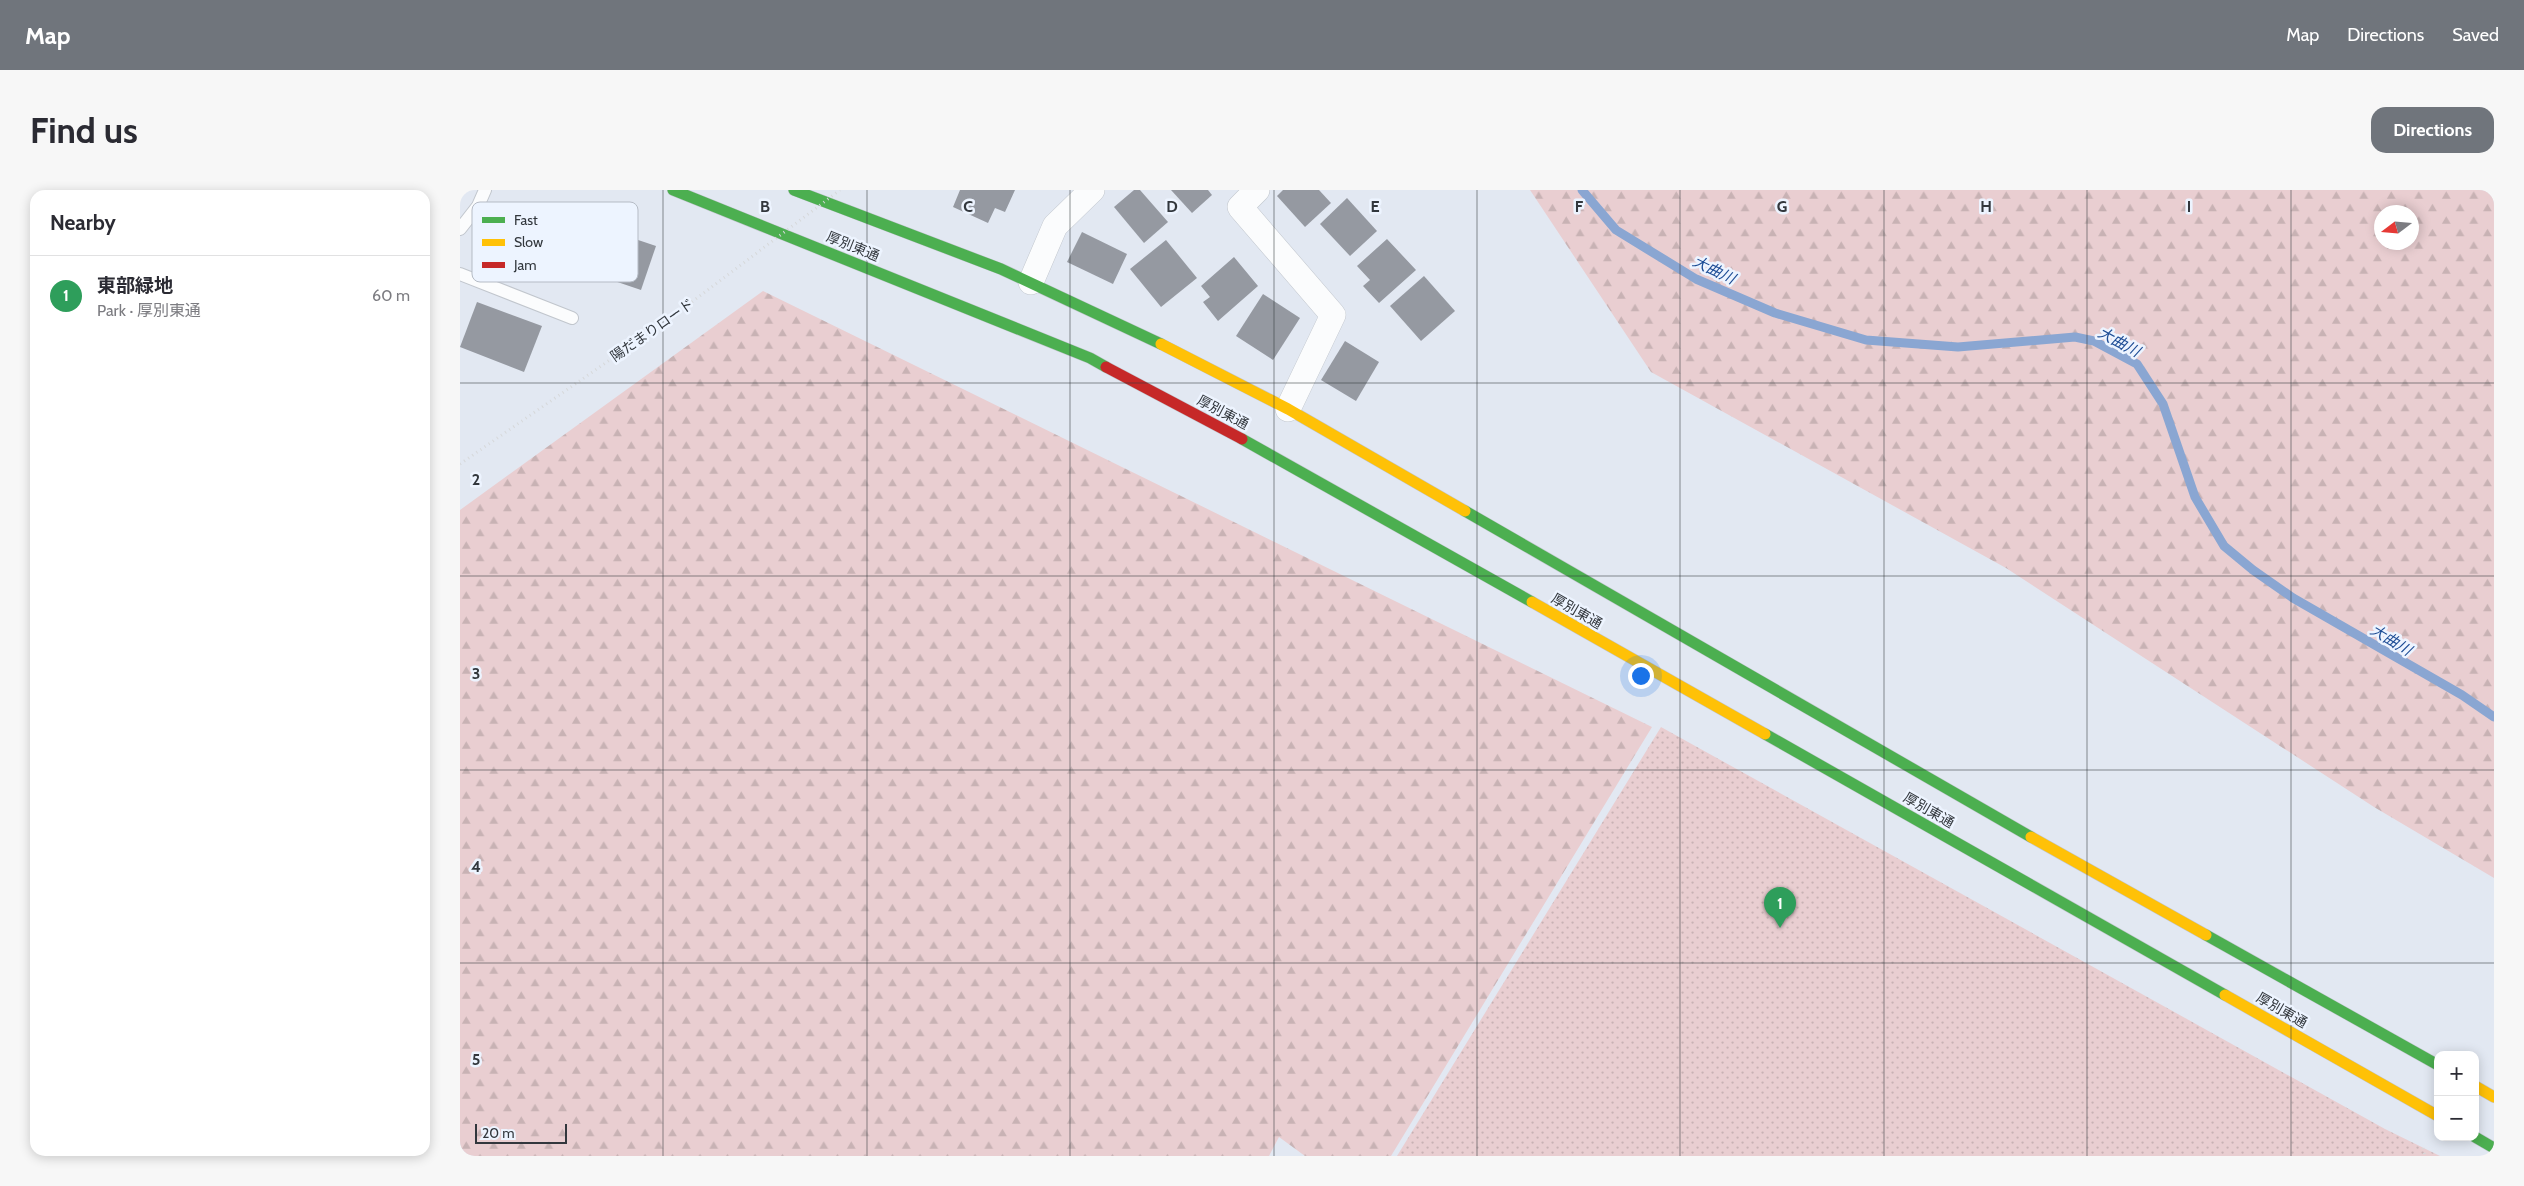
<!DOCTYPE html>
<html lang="en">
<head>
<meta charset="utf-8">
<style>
  body { margin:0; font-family:Cabin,"Noto Sans JP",sans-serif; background:#f7f7f7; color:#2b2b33 }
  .controls { position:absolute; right:15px; bottom:15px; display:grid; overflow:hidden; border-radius:10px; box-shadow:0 2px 12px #0003 }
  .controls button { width:45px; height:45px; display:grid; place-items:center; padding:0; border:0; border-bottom:1px solid #e1e1e2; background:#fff; color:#2b2b33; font:25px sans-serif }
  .compass { position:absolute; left:1914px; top:15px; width:45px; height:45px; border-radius:50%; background:#fff; box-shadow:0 2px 12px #0003; rotate:254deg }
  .scale { position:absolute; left:15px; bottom:12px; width:92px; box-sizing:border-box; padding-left:5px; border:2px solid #32373d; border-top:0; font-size:14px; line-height:18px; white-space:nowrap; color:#32373d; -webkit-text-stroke:4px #edf4ff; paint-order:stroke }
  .you { position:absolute; left:1180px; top:485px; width:18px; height:18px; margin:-12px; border:4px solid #fff; border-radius:50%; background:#1a73e8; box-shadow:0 0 0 8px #1a73e833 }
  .badge { display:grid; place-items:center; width:32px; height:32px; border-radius:50%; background:#70757c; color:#fff; font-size:16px; font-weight:700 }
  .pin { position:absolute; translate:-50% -41px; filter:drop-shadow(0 1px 2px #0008) }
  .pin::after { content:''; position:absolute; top:26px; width:18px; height:15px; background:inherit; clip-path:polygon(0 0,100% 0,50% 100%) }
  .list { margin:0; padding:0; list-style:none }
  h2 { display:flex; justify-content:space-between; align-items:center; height:65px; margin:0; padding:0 20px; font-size:21px }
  h2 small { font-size:16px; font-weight:400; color:#7c7c81 }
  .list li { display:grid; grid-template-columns:32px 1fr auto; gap:15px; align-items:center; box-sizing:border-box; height:80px; padding:0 20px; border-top:1px solid #e1e1e2 }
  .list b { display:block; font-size:19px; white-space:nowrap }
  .list p { margin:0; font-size:16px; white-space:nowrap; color:#7c7c81 }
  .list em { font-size:16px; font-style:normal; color:#7c7c81 }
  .map { position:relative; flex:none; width:2034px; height:966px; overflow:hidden; border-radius:15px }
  header { display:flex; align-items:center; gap:30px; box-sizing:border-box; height:70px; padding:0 25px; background:#70757c; color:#fff }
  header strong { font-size:24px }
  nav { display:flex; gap:28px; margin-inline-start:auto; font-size:18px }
  .intro { display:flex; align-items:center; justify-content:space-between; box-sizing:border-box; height:120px; padding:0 30px }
  h1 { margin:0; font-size:35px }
  .button { padding:12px 22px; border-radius:15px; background:#70757c; color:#fff; font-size:18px; font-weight:700 }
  main { display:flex; gap:30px; padding:0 30px }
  aside { flex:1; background:#fff; border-radius:15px; box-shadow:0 2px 12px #0003 }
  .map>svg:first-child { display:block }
  .forest { fill:url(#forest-firs); fill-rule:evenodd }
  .park { fill:url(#park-dots) }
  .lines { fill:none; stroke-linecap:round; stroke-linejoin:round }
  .stream { stroke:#8aa6d2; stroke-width:9 }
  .building { fill:#9599a1 }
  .lane-casing { stroke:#c1c6cd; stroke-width:14 }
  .street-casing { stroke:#c1c6cd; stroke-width:26 }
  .fast-casing { stroke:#c1c6cd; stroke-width:12 }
  .slow-casing { stroke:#c1c6cd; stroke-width:12 }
  .jam-casing { stroke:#c1c6cd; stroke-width:12 }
  .path { stroke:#d6d8da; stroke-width:3; stroke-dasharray:1 4; stroke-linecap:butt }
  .lane { stroke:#fbfcfd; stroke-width:12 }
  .street { stroke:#fbfcfd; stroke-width:25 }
  .fast { stroke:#4caf50; stroke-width:11 }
  .slow { stroke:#ffc107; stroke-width:11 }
  .jam { stroke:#c62828; stroke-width:11 }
  .path-bridge { stroke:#d6d8da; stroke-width:3; stroke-dasharray:1 4; stroke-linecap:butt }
  .grid { fill:none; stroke:#32373d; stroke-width:1; stroke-opacity:0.55 }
  .labels { text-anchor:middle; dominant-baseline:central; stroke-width:5; stroke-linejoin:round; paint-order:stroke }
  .street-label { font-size:14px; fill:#32373d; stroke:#edf4ff }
  .water-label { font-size:15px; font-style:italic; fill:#1d4c95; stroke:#edf4ff }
  .key { fill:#edf4ff; stroke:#b5bbc5; stroke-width:1 }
  .key-label { font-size:14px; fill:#32373d }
  .grid-label { font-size:16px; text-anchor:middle; font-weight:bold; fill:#32373d; stroke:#edf4ff; stroke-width:5; stroke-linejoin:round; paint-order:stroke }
</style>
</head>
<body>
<header>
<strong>Map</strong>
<nav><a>Map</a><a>Directions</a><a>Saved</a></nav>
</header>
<div class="intro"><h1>Find us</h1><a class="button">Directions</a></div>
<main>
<aside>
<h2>Nearby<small></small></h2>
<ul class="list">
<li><span class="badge" style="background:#2e9e5b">1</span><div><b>東部緑地</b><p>Park · 厚別東通</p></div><em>60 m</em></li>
</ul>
</aside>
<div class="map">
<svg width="2034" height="966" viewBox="0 0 2034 966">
  <defs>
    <pattern id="forest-firs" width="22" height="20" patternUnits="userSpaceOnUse" patternTransform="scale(1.25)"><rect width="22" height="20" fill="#e9ced1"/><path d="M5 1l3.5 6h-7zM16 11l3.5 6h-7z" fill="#c8b2b4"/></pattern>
    <pattern id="park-dots" width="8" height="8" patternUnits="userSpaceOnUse" patternTransform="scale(1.25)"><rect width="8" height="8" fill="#e9ced1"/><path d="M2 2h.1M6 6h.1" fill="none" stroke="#c8b2b4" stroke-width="1.8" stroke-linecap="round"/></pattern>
  </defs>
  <rect width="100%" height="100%" fill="#e2e8f2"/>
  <g class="forest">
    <path d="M1070 0H2034V688L1914 617 1546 378 1191 182ZM1922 22H1952V52H1922Z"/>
    <path d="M303 101 1192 537 931 966H845L819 947 809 966H0V320Z"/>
  </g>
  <path class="park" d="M1201 537 1925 939 1980 966H937Z"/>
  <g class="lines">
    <path class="stream" d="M1122 0 1156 40 1236 89 1315 123 1406 150 1498 157 1615 147 1634 151 1677 174 1703 214 1735 307 1764 356 1793 380 1833 408 2002 505 2034 527"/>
  </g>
  <g class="building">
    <path d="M500 0H555L545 22 535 18 528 33 493 17Z"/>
    <path d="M674 0H680L708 32 684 53 654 17Z"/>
    <path d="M711 0H748L752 5 732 23Z"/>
    <path d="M823 0H859L871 13 845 37 817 6Z"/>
    <path d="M887 8 917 41 890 66 860 34Z"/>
    <path d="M74 15 196 56 181 100 60 59Z"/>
    <path d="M622 42 667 64 653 94 607 72Z"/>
    <path d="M927 49 956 80 919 113 903 96 910 90 897 76Z"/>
    <path d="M706 50 737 88 701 117 670 79Z"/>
    <path d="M774 67 798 96 758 131 743 112 750 107 741 96Z"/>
    <path d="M964 86 995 121 961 151 930 116Z"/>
    <path d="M803 104 840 128 813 170 776 146Z"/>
    <path d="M17 112 82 136 64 182 0 157Z"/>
    <path d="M885 151 919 172 896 211 861 190Z"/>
  </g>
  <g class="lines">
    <defs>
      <g id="lane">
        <path d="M0 39 18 16 25 0"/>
        <path d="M0 84 112 128"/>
      </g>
      <g id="street">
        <path d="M797 0 780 17 873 125 828 219"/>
        <path d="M571 92 595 36 632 0"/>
      </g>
      <g id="fast">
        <path d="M213 0 630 168 646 177"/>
        <path d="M334 0 541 79 701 154"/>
        <path d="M782 249 1072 412"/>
        <path d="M1005 321 1571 647"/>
        <path d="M1305 544 1765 805"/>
        <path d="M1746 745 1978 875"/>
        <path d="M2015 947 2034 958"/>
      </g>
      <g id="slow">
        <path d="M701 154 828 219 1005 321"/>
        <path d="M1072 412 1305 544"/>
        <path d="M1571 647 1746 745"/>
        <path d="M1765 805 1978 926"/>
        <path d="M2015 896 2034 907"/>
      </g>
      <path id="jam" d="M646 177 782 249"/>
    </defs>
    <use href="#lane" class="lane-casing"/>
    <use href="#street" class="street-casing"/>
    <use href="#fast" class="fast-casing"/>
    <use href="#slow" class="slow-casing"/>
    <use href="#jam" class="jam-casing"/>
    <g class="path">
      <path d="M0 274 216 124"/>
      <path d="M1963 958 1965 966"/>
    </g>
    <use href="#lane" class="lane"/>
    <use href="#street" class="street"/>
    <use href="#fast" class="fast"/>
    <use href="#slow" class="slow"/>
    <use href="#jam" class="jam"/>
    <path class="path-bridge" d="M216 124 380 0"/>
  </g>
  <path class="grid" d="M203 0V966M407 0V966M610 0V966M814 0V966M1017 0V966M1220 0V966M1424 0V966M1627 0V966M1831 0V966M0 193H2034M0 386H2034M0 580H2034M0 773H2034"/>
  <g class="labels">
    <g class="street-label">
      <text transform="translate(393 56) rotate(22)">厚別東通</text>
      <text transform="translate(192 140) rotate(-35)">陽だまりロード</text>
      <text transform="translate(763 222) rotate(28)">厚別東通</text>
      <text transform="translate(1117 421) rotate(30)">厚別東通</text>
      <text transform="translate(1469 620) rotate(30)">厚別東通</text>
      <text transform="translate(1822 820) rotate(30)">厚別東通</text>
    </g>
    <g class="water-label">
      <text transform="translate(1254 80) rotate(26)">大曲川</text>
      <text transform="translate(1659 152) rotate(28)">大曲川</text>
      <text transform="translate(1931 450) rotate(31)">大曲川</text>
    </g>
  </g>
  <rect x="12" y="12" width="166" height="80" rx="8" class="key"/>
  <rect x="22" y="27" width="23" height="6" fill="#4caf50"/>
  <rect x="22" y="49" width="23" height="7" fill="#ffc107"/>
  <rect x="22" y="72" width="23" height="6" fill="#c62828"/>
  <g class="key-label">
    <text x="54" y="35">Fast</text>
    <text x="54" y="57">Slow</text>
    <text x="54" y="80">Jam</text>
  </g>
  <g class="grid-label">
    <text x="305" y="22">B</text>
    <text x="508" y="22">C</text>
    <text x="712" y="22">D</text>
    <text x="915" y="22">E</text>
    <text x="1119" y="22">F</text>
    <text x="1322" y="22">G</text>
    <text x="1526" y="22">H</text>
    <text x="1729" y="22">I</text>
    <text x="16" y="295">2</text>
    <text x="16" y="489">3</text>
    <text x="16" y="682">4</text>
    <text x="16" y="875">5</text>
  </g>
</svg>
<div class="controls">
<button>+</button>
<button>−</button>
</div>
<svg class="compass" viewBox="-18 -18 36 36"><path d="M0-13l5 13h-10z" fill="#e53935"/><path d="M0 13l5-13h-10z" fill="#7c7c81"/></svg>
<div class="scale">20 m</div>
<div class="you"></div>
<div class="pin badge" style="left:1320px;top:738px;background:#2e9e5b">1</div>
</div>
</main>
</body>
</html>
